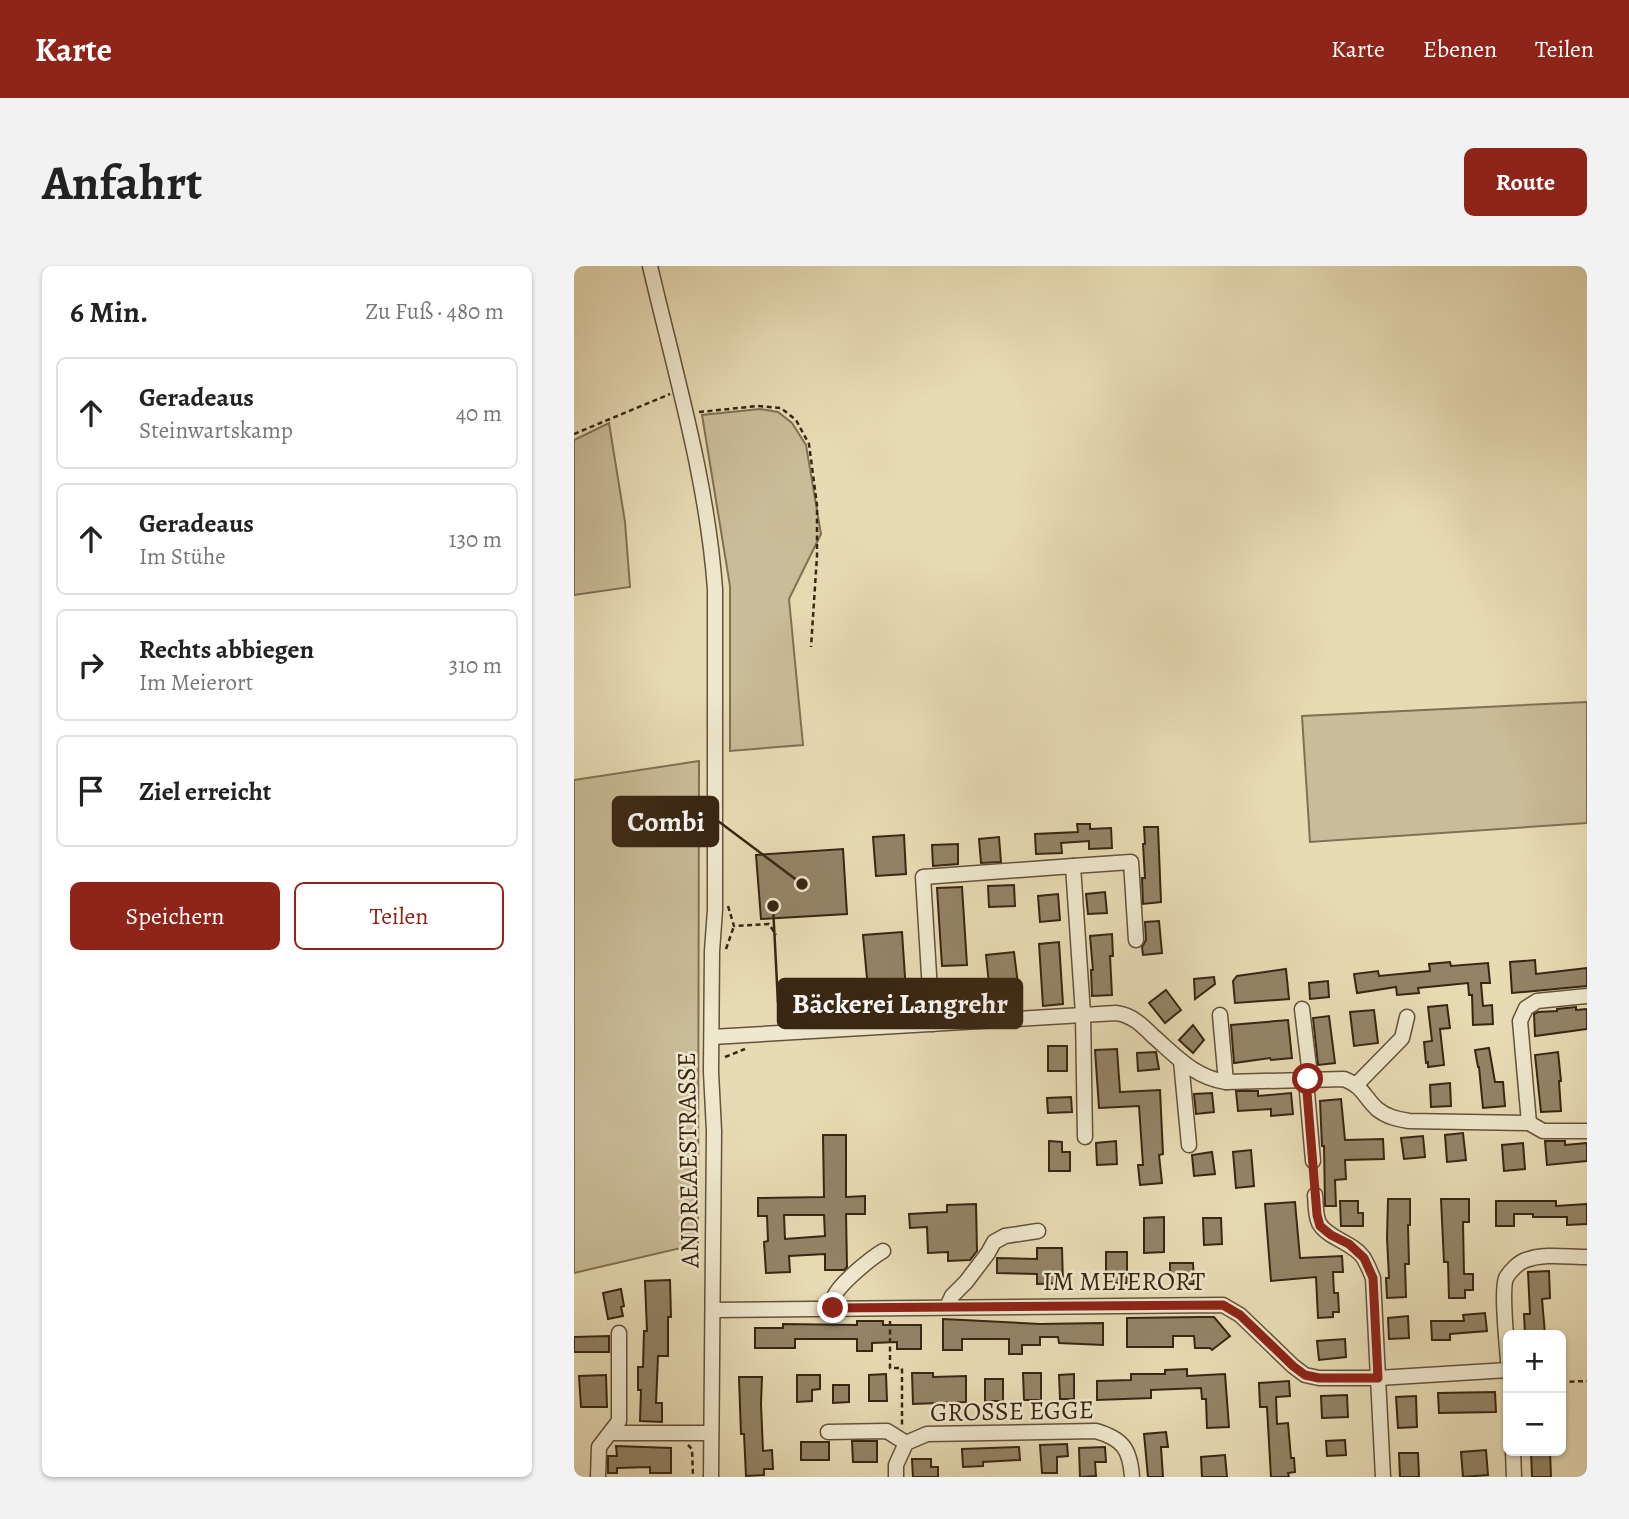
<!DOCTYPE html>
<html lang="de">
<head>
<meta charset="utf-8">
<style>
  body { margin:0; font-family:Alegreya,serif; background:#f2f2f2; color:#222 }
  .controls { position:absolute; right:21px; bottom:21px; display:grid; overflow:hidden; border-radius:10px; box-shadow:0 2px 5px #0004 }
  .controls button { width:63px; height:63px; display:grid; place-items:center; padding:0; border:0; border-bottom:2px solid #e0e0e0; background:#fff; color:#222; font:35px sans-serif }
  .stop { position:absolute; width:21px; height:21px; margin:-16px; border:5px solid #8f2418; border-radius:50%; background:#fff }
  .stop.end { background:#8f2418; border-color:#fff; box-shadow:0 2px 7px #0008 }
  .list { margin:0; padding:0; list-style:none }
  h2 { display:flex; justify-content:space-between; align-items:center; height:91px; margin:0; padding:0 28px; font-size:30px }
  h2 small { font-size:23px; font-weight:400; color:#767676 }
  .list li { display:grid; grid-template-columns:46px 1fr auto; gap:21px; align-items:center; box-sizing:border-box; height:112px; margin:0 14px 14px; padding:0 14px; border:2px solid #e0e0e0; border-radius:10px }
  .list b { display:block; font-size:26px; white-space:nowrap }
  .list p { margin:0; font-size:23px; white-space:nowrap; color:#767676 }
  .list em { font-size:23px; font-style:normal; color:#767676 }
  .actions { display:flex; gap:14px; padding:21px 28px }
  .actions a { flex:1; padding:16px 0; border:2px solid #8f2418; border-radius:10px; text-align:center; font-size:24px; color:#8f2418 }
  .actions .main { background:#8f2418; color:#fff }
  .icon { flex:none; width:38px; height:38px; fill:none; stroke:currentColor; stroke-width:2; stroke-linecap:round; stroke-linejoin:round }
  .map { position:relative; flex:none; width:1013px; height:1211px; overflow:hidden; border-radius:10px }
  header { display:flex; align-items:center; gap:42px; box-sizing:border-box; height:98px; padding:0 35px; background:#8f2418; color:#fff }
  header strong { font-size:33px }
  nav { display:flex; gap:38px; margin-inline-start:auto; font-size:24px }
  .intro { display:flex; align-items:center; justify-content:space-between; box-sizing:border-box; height:168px; padding:0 42px }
  h1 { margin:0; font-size:49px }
  .button { padding:18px 32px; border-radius:10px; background:#8f2418; color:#fff; font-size:24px; font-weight:700 }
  main { display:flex; gap:42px; padding:0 42px }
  aside { flex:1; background:#fff; border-radius:10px; box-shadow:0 2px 5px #0004 }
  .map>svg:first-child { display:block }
  .green { fill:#c9bc98; stroke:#807155; stroke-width:2 }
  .building { fill:#938466; stroke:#382612; stroke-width:2; fill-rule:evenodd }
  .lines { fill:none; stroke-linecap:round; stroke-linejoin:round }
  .minor-casing { stroke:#64533a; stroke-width:17 }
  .path { stroke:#382612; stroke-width:2.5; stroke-dasharray:5 3.5; stroke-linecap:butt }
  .minor { stroke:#efe8ce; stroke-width:14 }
  .route { stroke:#8f2418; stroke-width:9 }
  .labels { text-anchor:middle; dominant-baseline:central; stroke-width:5; stroke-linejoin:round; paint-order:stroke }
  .street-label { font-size:26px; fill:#382612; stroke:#efe8ce }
  .leader { fill:none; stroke:#382612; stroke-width:2.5 }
  .callout-dot { fill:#382612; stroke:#efe8ce; stroke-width:2.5 }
  .callout { fill:#382612; stroke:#382612; stroke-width:2.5 }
  .callout-label { font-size:28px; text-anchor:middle; font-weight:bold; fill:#fff }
</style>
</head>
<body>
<header>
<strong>Karte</strong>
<nav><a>Karte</a><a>Ebenen</a><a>Teilen</a></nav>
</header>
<div class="intro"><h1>Anfahrt</h1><a class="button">Route</a></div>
<main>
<aside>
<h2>6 Min.<small>Zu Fuß · 480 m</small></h2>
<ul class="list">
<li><svg class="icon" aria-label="ahead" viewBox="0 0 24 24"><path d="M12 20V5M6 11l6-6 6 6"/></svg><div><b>Geradeaus</b><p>Steinwartskamp</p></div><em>40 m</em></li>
<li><svg class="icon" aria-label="ahead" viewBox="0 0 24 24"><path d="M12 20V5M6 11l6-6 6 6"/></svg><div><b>Geradeaus</b><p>Im Stühe</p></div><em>130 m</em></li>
<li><svg class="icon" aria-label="right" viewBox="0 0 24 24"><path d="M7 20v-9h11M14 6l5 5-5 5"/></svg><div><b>Rechts abbiegen</b><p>Im Meierort</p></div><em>310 m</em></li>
<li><svg class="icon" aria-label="arrive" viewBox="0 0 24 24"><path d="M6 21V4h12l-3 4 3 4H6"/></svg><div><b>Ziel erreicht</b></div></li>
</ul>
<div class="actions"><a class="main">Speichern</a><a>Teilen</a></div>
</aside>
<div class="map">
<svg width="1013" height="1211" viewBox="0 0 1013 1211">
  <rect width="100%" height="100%" fill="#e7dbb4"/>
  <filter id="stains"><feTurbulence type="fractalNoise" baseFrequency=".00286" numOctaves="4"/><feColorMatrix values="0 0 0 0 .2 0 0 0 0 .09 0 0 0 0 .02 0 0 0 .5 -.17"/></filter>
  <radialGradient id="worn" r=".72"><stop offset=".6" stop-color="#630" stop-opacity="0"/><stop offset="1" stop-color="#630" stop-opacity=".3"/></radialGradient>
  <g class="green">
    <path d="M186 143 204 146 218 157 232 179 247 268 215 333 229 479 156 485V320L128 149Z"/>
    <path d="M35 157 51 256 56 321 0 329V174Z"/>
    <path d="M1013 436V557L736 576 728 450Z"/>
    <path d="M125 495 124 978 0 1007V514Z"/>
  </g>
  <g class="building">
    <path d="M503 558H516V563L537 562 538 582 515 583V575L487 577 488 587 462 588 461 568 504 566Z"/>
    <path d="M570 561H584L587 636 569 638 568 612H571L569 578H571Z"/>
    <path d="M330 569 332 608 302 610 299 571Z"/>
    <path d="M425 571 427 596 407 597 405 573Z"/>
    <path d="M384 578V598L359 600 358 579Z"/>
    <path d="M269 583 273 648 187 653 182 589Z"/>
    <path d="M440 619 441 640 415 641 414 620Z"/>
    <path d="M388 621 393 699 368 700 363 622Z"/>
    <path d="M531 626 533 647 514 648 512 628Z"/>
    <path d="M484 628 486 654 466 656 464 630Z"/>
    <path d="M585 655 588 687 569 689 568 681 572 674 571 656Z"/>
    <path d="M328 666 332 726 312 728 313 733 295 734 289 669Z"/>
    <path d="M538 668 539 690H536L538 729 518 730 517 704H519L516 670Z"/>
    <path d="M485 676 489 738 469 740 465 678Z"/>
    <path d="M440 686 446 735 417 738 412 689Z"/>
    <path d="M961 694 962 708 1013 702V720L938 727 936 696Z"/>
    <path d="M876 696 877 700 914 697 916 717H907L909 740 918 739 919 758 899 759 898 729H895L894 717 844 722 845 727 823 729 822 721 783 727 780 708 804 705 805 710 856 705 855 698Z"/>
    <path d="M712 703 715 733 661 737 659 715 663 710Z"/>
    <path d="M640 711 641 718 621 733 620 713Z"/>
    <path d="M754 715 755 731 736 733 735 717Z"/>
    <path d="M592 724 607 744 591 757 575 737Z"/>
    <path d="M873 739 876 762 866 763 870 799 854 801V796L852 797 850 776 858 775 854 741Z"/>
    <path d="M1002 741V744L1013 743V763L961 770 960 748 964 746 983 745V743Z"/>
    <path d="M800 744 804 777 780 780 776 746Z"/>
    <path d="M755 750 761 797 744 799 739 752Z"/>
    <path d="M714 754 718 792 697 794 696 792 660 797 657 759Z"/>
    <path d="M619 759 630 774 619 787 605 774Z"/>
    <rect x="474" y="780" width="19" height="25"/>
    <path d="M915 782 921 816H929L931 840 909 842 905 801H904L901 784Z"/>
    <path d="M543 783 546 826 586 824 589 888 585 889 588 917 566 919 564 899H569L565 840 525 842 521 784Z"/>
    <path d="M582 786 585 803 564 805 563 787Z"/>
    <path d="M984 786 987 815H985L987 845 967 846 961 789Z"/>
    <path d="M876 817 877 840 857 841 856 819Z"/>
    <path d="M662 825H684V830L717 827 719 848 697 850V843L664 845Z"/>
    <path d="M638 827 640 846 622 848 620 828Z"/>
    <path d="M497 831 498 846 474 847 473 832Z"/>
    <path d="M767 833 771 874 809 873 810 893 771 894 772 913 761 914 762 940H751L750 880H748L746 835Z"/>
    <path d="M889 867 892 894 873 896 871 869Z"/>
    <path d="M249 869H272V931L291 930V948H272L273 1001 270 1004H251V988L215 990 216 1006 192 1007 190 976 194 975 193 950H184V932L250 931ZM210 949H250L251 970 211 973Z"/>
    <path d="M849 870 851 891 830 893 827 872Z"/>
    <path d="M475 875 488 876V886H496V905H475Z"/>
    <path d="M542 875 543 898 523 899 522 877Z"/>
    <path d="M971 875H991V879L1013 877V895L973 899Z"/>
    <path d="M949 877 951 903 930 905 928 879Z"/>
    <path d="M677 884 680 920 662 922 659 886Z"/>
    <path d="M638 886 641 908 620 910 618 889Z"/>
    <path d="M814 933H836V959H834L835 998H831L832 1031 813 1032 812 1012H815L813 972Z"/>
    <path d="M867 933H895V956H889L890 1008H899V1024H891V1032H875L874 996H870Z"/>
    <path d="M766 935H784V947H789V960H767Z"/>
    <path d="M922 935H982V940L1013 938V958L993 959V951H959V948H940V960H922Z"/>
    <path d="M721 936 726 992 768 990 769 1006H759L760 1027H764L765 1046H759V1051L744 1052 742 1011 697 1015 691 938Z"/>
    <path d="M402 938 403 985 396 994 374 995V986L354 987 353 961 336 962 335 948 373 946V939Z"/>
    <path d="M590 951V986L570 987V952Z"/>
    <path d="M629 952H647L648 978 630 979Z"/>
    <path d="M463 982H488L489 1017 463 1018V1008L423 1007V992L463 993Z"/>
    <rect x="532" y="986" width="21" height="31"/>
    <path d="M596 997H619L620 1018H596Z"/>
    <path d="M975 1005 976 1032 968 1033 971 1068 951 1069 950 1048H956L954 1006Z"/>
    <path d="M96 1014 97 1051H94V1090H84L82 1137H88V1156L66 1155 67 1124H64V1101H69L70 1065H73L71 1015Z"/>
    <path d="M47 1023 50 1040 47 1041 49 1050 34 1053 29 1027Z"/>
    <path d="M911 1047 913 1065 876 1068V1074H858L857 1055H890L889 1049Z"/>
    <path d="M834 1050 835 1072 815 1073 814 1052Z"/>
    <path d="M626 1051H640L656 1070 638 1084 636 1082H621L620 1070H599V1081H553V1052Z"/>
    <path d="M369 1053 466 1058 529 1057V1079L485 1077 484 1071H466V1079H448V1088H435V1073H388V1084H369Z"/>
    <path d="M283 1055H309V1059H347V1083H323V1076L298 1077V1085H283V1073H221V1082H181V1062H209V1058L283 1059Z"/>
    <path d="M35 1070V1086H0V1071Z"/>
    <path d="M771 1073 772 1091 745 1094 743 1075Z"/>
    <path d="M613 1103V1110L651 1108 655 1161 633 1162 632 1133H628L627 1122 577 1124V1132L523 1134V1115L557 1114V1108H591V1104Z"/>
    <path d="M338 1107H359V1111L392 1110V1136L339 1138Z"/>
    <path d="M449 1107H467V1134H450Z"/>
    <path d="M312 1108 313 1135H295V1109Z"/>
    <path d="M500 1108V1133H486L485 1109Z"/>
    <path d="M32 1109 33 1141H7L5 1110Z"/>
    <path d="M223 1109H246V1123L238 1124V1135L223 1136Z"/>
    <path d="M165 1111H188L187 1138 189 1185 198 1184 199 1203H190V1209L172 1210 170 1168H167Z"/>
    <rect x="411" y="1113" width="18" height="22"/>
    <path d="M715 1115 716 1130 702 1131 703 1158 714 1157 717 1192H720L721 1206 714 1207 715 1211H697L693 1141H686L685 1117Z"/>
    <path d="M259 1119H275V1136L259 1137Z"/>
    <path d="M921 1126 922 1146 865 1147 864 1127Z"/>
    <path d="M773 1129 774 1151 748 1152 747 1130Z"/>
    <path d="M842 1130 843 1161 824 1162 822 1131Z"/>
    <path d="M592 1166 594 1181H587L589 1211H574L570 1168Z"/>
    <path d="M771 1174 772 1189 753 1190 752 1175Z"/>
    <path d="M278 1175H303V1196H279Z"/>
    <rect x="227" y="1176" width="28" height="18"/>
    <path d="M493 1178 494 1190 483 1191V1207H468L466 1179Z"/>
    <path d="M42 1180 97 1182V1207H76V1201L43 1202V1207H34V1190H43Z"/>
    <path d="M445 1181 446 1194 409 1196V1200L389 1201 388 1183Z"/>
    <path d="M531 1181 532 1196H521L522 1210 506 1211 505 1182Z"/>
    <path d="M912 1184 914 1209 889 1211 887 1186Z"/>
    <path d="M957 1185H976L977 1211H958Z"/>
    <path d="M825 1187H844L845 1211H826Z"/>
    <path d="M651 1189 653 1211H628L627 1191Z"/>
    <path d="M338 1193H357V1201H364V1211H339Z"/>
  </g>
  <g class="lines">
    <defs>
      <g id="minor">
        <path d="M76 0C101 107 133 213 141 323V644L138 685 137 806 140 865 137 1211"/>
        <path d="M499 600 557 596 562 674"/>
        <path d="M728 743 735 801 733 826 739 895"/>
        <path d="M646 749 652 816"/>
        <path d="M358 758 349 611 499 600 509 748 511 871"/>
        <path d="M138 771 542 747C558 749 568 759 579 770 602 790 620 811 652 816L770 813C790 821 789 830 803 843 813 851 823 853 835 855L955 857 969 865H1013"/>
        <path d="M607 795 615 879"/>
        <path d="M783 818 828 772 833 751"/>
        <path d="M955 857 946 755 952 742 963 735 1013 730"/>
        <path d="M741 929C742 938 741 948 745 957 753 972 778 976 789 991 793 997 796 1005 799 1012L809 1211"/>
        <path d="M373 1041 378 1030 392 1016 414 987 420 976 431 970 464 965"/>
        <path d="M259 1043C259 1037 258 1037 260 1031 265 1018 297 992 309 985"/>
        <path d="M140 1044 649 1039 666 1049 719 1100 731 1109 745 1112H804L934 1104"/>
        <path d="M934 1095C933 1079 927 1025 932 1012 936 1005 945 996 952 994 970 987 994 991 1013 991"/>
        <path d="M254 1166 313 1165 332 1177"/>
        <path d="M37 1167H137"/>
        <path d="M939 1185 940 1211"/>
        <path d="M24 1211 25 1181 45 1155V1067"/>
        <path d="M322 1211V1199L332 1177 353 1168 522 1165C549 1173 556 1183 558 1211"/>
      </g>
    </defs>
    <use href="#minor" class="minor-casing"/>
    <g class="path">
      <path d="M125 146 184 140 207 142 222 154 235 178 243 239V290L237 381"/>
      <path d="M0 168 96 128"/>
      <path d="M154 640 160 660 195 658 202 669"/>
      <path d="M152 683 160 660"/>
      <path d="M151 791 171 783"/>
      <path d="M316 1055V1102H328V1159"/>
      <path d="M987 1116 1013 1115"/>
      <path d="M114 1179 118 1183 119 1211"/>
    </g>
    <use href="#minor" class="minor"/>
  </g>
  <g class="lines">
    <path class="route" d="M259 1042 649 1039 666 1049 719 1100 731 1109 745 1112H804L799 1012 790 992 775 978 757 969 746 960 743 949 733 826 734 813"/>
  </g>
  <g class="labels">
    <g class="street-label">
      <text transform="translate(114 894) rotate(-91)">ANDREAESTRASSE</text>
      <text x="550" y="1015">IM MEIERORT</text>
      <text transform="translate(438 1145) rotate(-1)">GROSSE EGGE</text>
    </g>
  </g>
  <path class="leader" d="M228 618L144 555M199 640L204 737"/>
  <g class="callout-dot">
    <circle cx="228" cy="618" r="7"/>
    <circle cx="199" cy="640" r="7"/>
  </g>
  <g class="callout">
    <rect x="39" y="531" width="105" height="49" rx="7"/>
    <rect x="204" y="713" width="244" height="49" rx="7"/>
  </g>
  <g class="callout-label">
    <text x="92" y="565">Combi</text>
    <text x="326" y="747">Bäckerei Langrehr</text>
  </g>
  <rect width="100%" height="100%" filter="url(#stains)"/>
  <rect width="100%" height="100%" fill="url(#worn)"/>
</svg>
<div class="controls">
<button>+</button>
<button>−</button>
</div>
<div class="stop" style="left:734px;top:813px"></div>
<div class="stop end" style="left:259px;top:1042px"></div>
</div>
</main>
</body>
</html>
